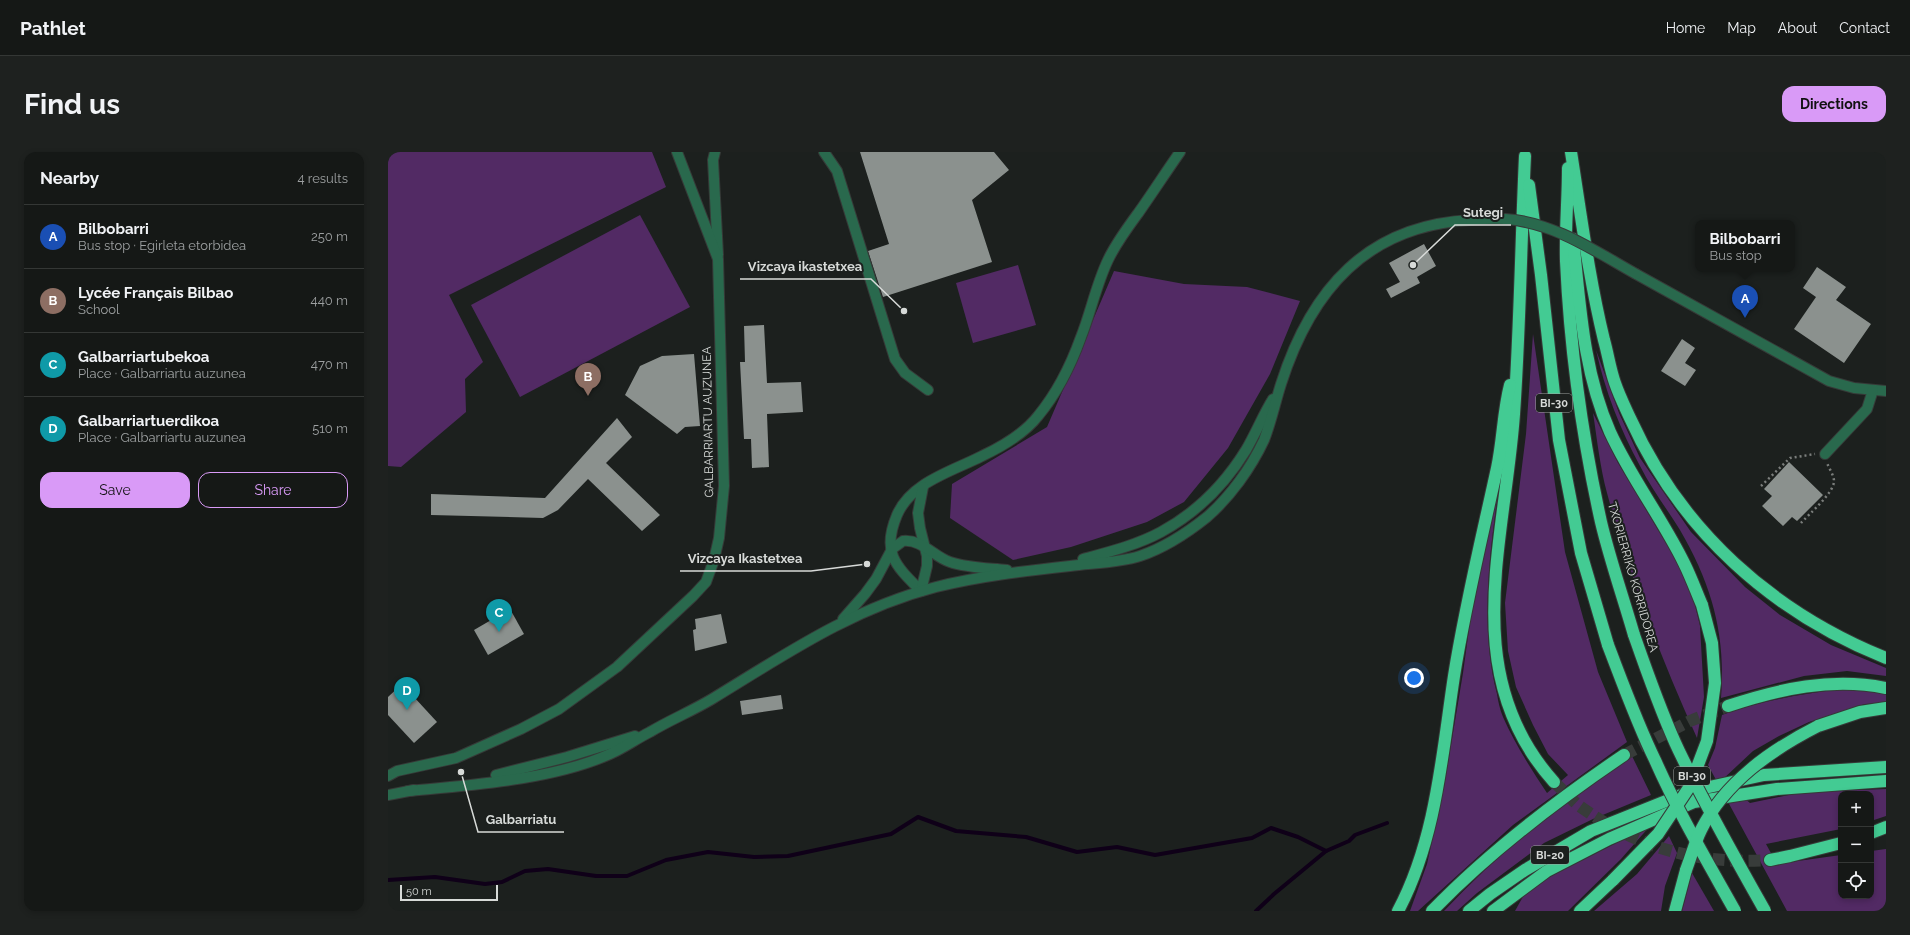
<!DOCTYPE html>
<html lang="en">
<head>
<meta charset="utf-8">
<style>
  body { margin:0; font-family:Raleway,sans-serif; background:#1e211f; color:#f1f3f6 }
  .controls { position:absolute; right:12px; bottom:12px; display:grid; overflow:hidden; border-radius:8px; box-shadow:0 2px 6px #0003 }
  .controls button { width:36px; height:36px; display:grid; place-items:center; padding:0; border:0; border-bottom:1px solid #343735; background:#151816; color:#f1f3f6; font:20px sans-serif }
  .scale { position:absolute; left:12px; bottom:10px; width:98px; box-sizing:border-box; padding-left:4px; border:2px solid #d7dad8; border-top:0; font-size:11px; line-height:14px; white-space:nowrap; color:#d7dad8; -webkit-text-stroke:3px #1c201e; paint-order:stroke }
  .you { position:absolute; left:1026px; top:526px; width:14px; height:14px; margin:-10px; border:3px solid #fff; border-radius:50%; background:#1a73e8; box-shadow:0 0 0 6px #1a73e833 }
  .badge { display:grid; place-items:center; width:26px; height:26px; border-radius:50%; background:#d99af7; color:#fff; font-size:13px; font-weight:700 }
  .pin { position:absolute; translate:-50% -33px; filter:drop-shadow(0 1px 2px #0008) }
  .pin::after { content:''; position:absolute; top:21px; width:14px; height:12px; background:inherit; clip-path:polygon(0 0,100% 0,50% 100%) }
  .popup { position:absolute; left:1307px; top:68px; width:100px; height:52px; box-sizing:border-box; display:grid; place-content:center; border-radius:8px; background:#151816; filter:drop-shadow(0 1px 3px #0005); font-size:13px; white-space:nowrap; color:#9da0a1 }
  .popup b { font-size:15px; color:#f1f3f6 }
  .popup::after { content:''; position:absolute; left:50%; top:100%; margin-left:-8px; border:8px solid transparent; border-top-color:#151816 }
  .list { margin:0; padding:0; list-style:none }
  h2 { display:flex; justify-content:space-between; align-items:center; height:52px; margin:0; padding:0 16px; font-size:17px }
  h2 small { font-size:13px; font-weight:400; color:#9da0a1 }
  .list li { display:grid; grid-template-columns:26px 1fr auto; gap:12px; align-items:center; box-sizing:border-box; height:64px; padding:0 16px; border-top:1px solid #343735 }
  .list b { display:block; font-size:15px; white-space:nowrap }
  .list p { margin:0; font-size:13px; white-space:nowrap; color:#9da0a1 }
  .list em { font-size:13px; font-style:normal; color:#9da0a1 }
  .actions { display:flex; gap:8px; padding:12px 16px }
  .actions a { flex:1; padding:9px 0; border:1px solid #d99af7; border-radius:12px; text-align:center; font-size:14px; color:#d99af7 }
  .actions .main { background:#d99af7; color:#111 }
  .icon { flex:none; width:22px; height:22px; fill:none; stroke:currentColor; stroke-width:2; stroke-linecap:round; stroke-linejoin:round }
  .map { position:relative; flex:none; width:1498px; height:759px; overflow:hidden; border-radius:12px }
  header { display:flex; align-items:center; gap:24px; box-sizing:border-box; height:56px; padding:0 20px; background:#151816; border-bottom:1px solid #343735 }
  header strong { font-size:19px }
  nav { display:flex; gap:22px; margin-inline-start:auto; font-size:14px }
  .intro { display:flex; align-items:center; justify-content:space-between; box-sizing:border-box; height:96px; padding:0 24px }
  h1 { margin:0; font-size:28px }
  .button { padding:10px 18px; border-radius:12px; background:#d99af7; color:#111; font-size:14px; font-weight:700 }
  main { display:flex; gap:24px; padding:0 24px }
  aside { flex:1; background:#151816; border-radius:12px; box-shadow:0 2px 6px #0003 }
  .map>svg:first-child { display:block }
  .green { fill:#522a64 }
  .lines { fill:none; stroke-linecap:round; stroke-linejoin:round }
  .stream { stroke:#0f0018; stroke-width:4 }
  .building { fill:#8b918e }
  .highway-tunnel { stroke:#383c3a; stroke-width:12; stroke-dasharray:12 6; stroke-linecap:butt }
  .minor-casing { stroke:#363a38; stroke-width:12 }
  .highway-casing { stroke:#363a38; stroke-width:14 }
  .path { stroke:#7b7e7c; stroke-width:2.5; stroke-dasharray:2 3; stroke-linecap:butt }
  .minor { stroke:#29694d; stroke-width:10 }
  .highway { stroke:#43cb93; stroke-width:12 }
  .minor-bridge-casing { stroke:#363a38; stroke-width:12; stroke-linecap:butt }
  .highway-bridge-casing { stroke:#363a38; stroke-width:14; stroke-linecap:butt }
  .minor-bridge { stroke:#29694d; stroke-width:10 }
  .highway-bridge { stroke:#43cb93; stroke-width:12 }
  .labels { text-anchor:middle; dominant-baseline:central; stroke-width:4; stroke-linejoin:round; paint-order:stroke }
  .shield { fill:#1c201e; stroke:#9fa2a0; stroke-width:1 }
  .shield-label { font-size:11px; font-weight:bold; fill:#d7dad8 }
  .street-label { font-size:12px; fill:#d7dad8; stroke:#1c201e }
  .leader { fill:none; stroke:#d7dad8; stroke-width:1.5 }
  .callout-dot { fill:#d7dad8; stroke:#1c201e; stroke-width:1.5 }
  .callout-label { font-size:13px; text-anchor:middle; font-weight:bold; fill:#d7dad8; stroke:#1c201e; stroke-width:4; stroke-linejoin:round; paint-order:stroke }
</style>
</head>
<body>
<header>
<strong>Pathlet</strong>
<nav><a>Home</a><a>Map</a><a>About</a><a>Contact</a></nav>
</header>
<div class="intro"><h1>Find us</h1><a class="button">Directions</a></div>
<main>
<aside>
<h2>Nearby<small>4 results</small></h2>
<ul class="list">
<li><span class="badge" style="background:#1a4fb4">A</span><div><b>Bilbobarri</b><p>Bus stop · Egirleta etorbidea</p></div><em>250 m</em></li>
<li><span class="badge" style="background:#8d6e63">B</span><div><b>Lycée Français Bilbao</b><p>School</p></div><em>440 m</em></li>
<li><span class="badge" style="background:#0f9aa8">C</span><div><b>Galbarriartubekoa</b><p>Place · Galbarriartu auzunea</p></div><em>470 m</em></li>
<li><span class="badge" style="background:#0f9aa8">D</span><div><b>Galbarriartuerdikoa</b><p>Place · Galbarriartu auzunea</p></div><em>510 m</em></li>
</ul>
<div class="actions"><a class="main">Save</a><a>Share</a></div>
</aside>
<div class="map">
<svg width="1498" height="759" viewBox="0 0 1498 759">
  <rect width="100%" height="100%" fill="#1c201e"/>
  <g class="green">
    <path d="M0 0H264L278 35 61 143 95 210 77 227 78 260 13 315 0 314Z"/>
    <path d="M252 63 302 155 132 245 83 153Z"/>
    <path d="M630 113 648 173 585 191 568 131Z"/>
    <path d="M726 119 796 132 859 135 912 149 882 222 840 296 796 350 759 370 683 395 625 408 562 366 564 332 659 275Z"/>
    <path d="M1145 182 1177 400 1210 520 1239 590 1125 673 1030 759H1022L1039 712 1056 635 1075 521 1091 404 1116 301C1105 377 1089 466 1109 542 1110 549 1112 558 1115 565 1127 592 1143 617 1159 641L1180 623 1160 602 1145 573 1128 535 1120 499 1117 451 1138 282Z"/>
    <path d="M1208 198 1231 261 1252 306 1303 380 1357 435 1392 463 1443 493 1498 516V524L1459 519 1416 524 1333 546C1338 483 1324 433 1292 378 1279 357 1263 336 1252 314 1232 277 1217 239 1208 198Z"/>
    <path d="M1205 261 1230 311 1288 408 1306 449 1312 474 1316 545 1309 586C1273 506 1242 426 1219 341 1212 315 1209 287 1205 261Z"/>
    <path d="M1453 537 1485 539 1498 542V551L1477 552 1421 570 1391 584 1365 599 1334 628 1362 651 1415 640 1498 637V664L1483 669V642H1453V677L1378 692 1389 712 1453 703V744H1483V699L1498 697V759H1399L1320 613 1327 596 1334 563C1372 549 1413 542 1453 537Z"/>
    <path d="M1244 604 1263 643 1205 667 1156 691 1089 741 1069 759H1056C1112 699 1176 648 1244 604Z"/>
    <path d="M1262 674 1233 707 1180 759H1127L1137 741 1155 728Z"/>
    <path d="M1281 684 1289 701 1277 734 1273 759H1206L1249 722Z"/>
    <path d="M1304 721 1326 759H1294Z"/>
  </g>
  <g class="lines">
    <g class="stream">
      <path d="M0 728 47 725 97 732 114 730 137 719 160 717 208 724H239L278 708 320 700 366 705 400 704 503 682 530 665 568 679 638 685 689 700 729 695 767 703 864 686 883 676 910 685 938 699"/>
      <path d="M868 759 886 742 938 699 961 689 967 683 999 671"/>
    </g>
  </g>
  <g class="building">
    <path d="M472 0H606L621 18 584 48 604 110 495 145 480 99 501 92Z"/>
    <path d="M1036 92 1048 114 1029 125 1032 131 1003 146 998 137 1012 130 1001 111Z"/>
    <path d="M1429 115 1458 135 1448 148 1483 172 1456 211 1406 177 1428 145 1415 136Z"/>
    <path d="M376 173 379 231 413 230 415 260 379 262 381 315 364 316 363 287H356L352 210H357L356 174Z"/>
    <path d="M1294 187 1307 196 1297 211 1308 218 1297 234 1273 219Z"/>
    <path d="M306 202 312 274 297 275 289 282 237 243 252 214 274 204Z"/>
    <path d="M229 266 244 285 218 311 272 363 254 379 200 327 170 358 155 366 43 363V342L157 346Z"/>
    <path d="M1401 310 1435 343 1409 369 1404 365 1395 374 1374 354 1384 344 1376 337Z"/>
    <path d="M122 457 136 482 100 503 86 478Z"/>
    <path d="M333 462 339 491 307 499 305 478 308 477 307 467Z"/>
    <path d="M14 532 49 570 26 591 0 563V545Z"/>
    <path d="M393 543 395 557 354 563 352 549Z"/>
  </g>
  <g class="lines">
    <g class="highway-tunnel">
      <path d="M1236 603 1302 569 1340 554"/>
      <path d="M1166 630C1174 637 1182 646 1190 653 1249 696 1310 713 1382 708"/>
    </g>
    <defs>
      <g id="minor">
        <path d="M327 0 325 8 330 103"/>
        <path d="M436 0 449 19 507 207 517 221 540 238"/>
        <path d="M1248 122 1441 229 1466 236 1498 239"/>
        <path d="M1437 302 1479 257 1485 238"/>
        <path d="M695 407C721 400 749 393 773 380 808 361 837 332 858 298 868 281 875 263 885 247"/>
        <path d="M533 439C508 414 493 401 509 363 523 330 565 319 594 304 615 294 636 282 650 264 669 241 683 213 693 185 703 160 708 133 720 108 728 91 740 75 751 60 765 40 778 20 792 0"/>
        <path d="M533 439 539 414V404L532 376 530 361 535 335"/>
        <path d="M455 467 477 442 488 427 504 397 515 389C534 387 546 405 562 410 580 416 600 416 619 418"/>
        <path d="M108 623 179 605 247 584"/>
        <path d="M0 624 9 619 68 606 133 577 171 557 229 515 305 444 318 430 326 408 331 386 336 334 330 107 289 0"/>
        <path d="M20 639C83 633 164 628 222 602 236 596 248 587 262 580 282 568 304 559 324 547 398 502 463 457 548 435 592 424 637 419 682 414 705 411 730 411 752 404 776 396 799 381 819 365 842 345 863 316 876 288 883 270 887 251 893 232 923 138 979 73 1083 68"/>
        <path d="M0 643 26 638"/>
      </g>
      <g id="highway">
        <path d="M1183 0C1193 63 1201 126 1216 188 1220 202 1222 217 1227 231 1231 243 1237 255 1242 266 1293 379 1384 460 1498 506"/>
        <path d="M1137 4C1133 90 1132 176 1126 262 1117 390 1069 522 1166 630"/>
        <path d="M1180 16C1180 47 1177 78 1178 109 1182 197 1194 284 1213 370 1222 408 1235 445 1246 483"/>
        <path d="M1141 33 1153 123 1171 288 1193 401 1220 493"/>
        <path d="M1185 87C1192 152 1195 219 1222 280 1243 326 1274 366 1296 411 1303 425 1308 439 1314 453"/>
        <path d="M1340 554C1391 537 1444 525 1498 536"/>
        <path d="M1430 574 1472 560 1498 556"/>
        <path d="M1483 681 1498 675"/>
        <path d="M1382 708 1402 704 1453 691"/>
        <path d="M1010 759C1048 688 1054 603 1066 524 1077 454 1094 385 1109 316 1115 288 1115 260 1122 233"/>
        <path d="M1044 759C1101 700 1168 649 1236 603"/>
        <path d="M1081 759 1102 742 1137 718 1203 679 1303 639 1376 623 1498 615"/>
        <path d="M1105 759 1159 719 1221 687 1306 650 1389 637 1498 629"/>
        <path d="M1192 759 1225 728"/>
        <path d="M1287 759 1298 718"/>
      </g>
    </defs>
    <use href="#minor" class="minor-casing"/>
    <use href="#highway" class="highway-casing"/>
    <g class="path">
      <path d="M1373 334 1402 306 1427 302"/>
      <path d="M1413 371C1421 362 1446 341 1446 329 1446 324 1441 316 1439 311"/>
    </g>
    <use href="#minor" class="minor"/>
    <use href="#highway" class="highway"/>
    <defs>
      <path id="minor-bridge" d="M1083 68C1094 67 1105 66 1117 67 1165 70 1207 99 1248 122"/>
      <g id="highway-bridge">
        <path d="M1246 483C1260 522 1273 561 1291 599 1317 653 1347 706 1377 759"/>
        <path d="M1220 493C1235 532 1249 571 1267 608 1290 660 1319 709 1347 759"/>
        <path d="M1298 718C1303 705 1307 690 1313 678 1337 630 1383 598 1430 574"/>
        <path d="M1225 728 1270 682 1302 634 1319 589 1327 531 1324 491 1314 453"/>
      </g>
    </defs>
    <use href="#minor-bridge" class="minor-bridge-casing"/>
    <use href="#highway-bridge" class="highway-bridge-casing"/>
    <use href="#minor-bridge" class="minor-bridge"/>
    <use href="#highway-bridge" class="highway-bridge"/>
  </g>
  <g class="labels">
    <g class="shield">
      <rect x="1148" y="242" width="36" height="18" rx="3"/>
      <rect x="1286" y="615" width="36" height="18" rx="3"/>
      <rect x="1143" y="694" width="38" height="18" rx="3"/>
    </g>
    <g class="shield-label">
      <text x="1166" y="251">BI-30</text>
      <text x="1304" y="624">BI-30</text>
      <text x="1162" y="703">BI-20</text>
    </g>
    <g class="street-label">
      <text transform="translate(320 270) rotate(-91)">GALBARRIARTU AUZUNEA</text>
      <text transform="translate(1245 425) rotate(74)">TXORIERRIKO KORRIDOREA</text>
    </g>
  </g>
  <path class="leader" d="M1025 113L1067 73H1123M516 159L483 127H352M479 412L423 419H292M73 620L90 680H176"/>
  <g class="callout-dot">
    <circle cx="1025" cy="113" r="4"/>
    <circle cx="516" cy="159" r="4"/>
    <circle cx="479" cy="412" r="4"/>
    <circle cx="73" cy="620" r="4"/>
  </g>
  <g class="callout-label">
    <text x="1095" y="65">Sutegi</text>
    <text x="417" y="119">Vizcaya ikastetxea</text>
    <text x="357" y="411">Vizcaya Ikastetxea</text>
    <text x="133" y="672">Galbarriatu</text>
  </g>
</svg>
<div class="controls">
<button>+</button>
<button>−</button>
<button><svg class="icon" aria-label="locate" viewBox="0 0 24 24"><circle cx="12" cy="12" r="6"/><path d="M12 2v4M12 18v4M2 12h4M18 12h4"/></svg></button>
</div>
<div class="scale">50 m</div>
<div class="you"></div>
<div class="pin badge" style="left:1357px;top:166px;background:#1a4fb4">A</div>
<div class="popup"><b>Bilbobarri</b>Bus stop</div>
<div class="pin badge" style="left:200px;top:244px;background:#8d6e63">B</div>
<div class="pin badge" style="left:111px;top:480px;background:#0f9aa8">C</div>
<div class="pin badge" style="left:19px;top:558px;background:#0f9aa8">D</div>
</div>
</main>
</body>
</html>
